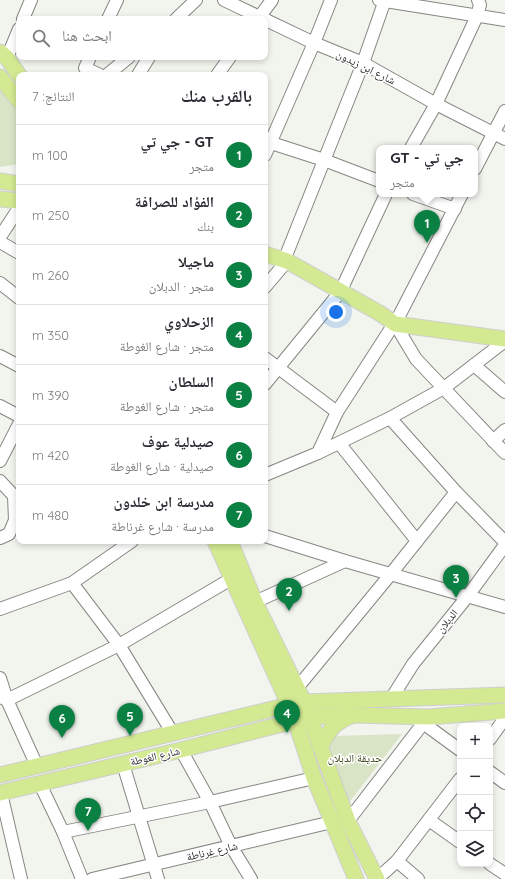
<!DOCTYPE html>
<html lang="ar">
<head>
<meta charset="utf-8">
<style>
  body { margin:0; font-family:Quicksand,"Noto Naskh Arabic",sans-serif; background:#f2f2f3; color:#2b2b33; direction:rtl }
  .controls { position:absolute; right:12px; bottom:12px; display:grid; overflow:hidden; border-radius:8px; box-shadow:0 2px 6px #0003 }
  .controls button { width:36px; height:36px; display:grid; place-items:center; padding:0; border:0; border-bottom:1px solid #e1e1e2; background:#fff; color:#2b2b33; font:20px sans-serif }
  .you { position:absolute; left:336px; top:312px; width:14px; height:14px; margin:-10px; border:3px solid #fff; border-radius:50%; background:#1a73e8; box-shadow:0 0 0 6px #1a73e833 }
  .badge { display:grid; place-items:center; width:26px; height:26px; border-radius:50%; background:#0b8043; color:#fff; font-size:13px; font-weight:700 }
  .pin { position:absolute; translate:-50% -33px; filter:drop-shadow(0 1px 2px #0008) }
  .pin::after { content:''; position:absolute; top:21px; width:14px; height:12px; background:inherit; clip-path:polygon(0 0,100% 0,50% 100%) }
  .popup { position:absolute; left:376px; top:145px; width:102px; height:52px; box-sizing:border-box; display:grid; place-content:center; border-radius:8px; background:#fff; filter:drop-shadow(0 1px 3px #0005); font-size:13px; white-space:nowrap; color:#7c7c81 }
  .popup b { font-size:15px; color:#2b2b33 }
  .popup::after { content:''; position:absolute; left:50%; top:100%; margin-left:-8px; border:8px solid transparent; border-top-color:#fff }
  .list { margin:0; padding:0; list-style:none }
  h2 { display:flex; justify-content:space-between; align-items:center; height:52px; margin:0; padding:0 16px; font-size:17px }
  h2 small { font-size:13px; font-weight:400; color:#7c7c81 }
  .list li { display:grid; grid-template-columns:26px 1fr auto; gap:12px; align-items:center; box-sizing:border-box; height:60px; padding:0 16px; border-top:1px solid #e1e1e2 }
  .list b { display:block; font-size:15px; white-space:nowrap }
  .list p { margin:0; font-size:13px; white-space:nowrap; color:#7c7c81 }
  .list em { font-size:13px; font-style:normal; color:#7c7c81 }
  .icon { flex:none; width:22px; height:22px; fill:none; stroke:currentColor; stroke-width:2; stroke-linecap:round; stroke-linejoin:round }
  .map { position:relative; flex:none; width:505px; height:879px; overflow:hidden; direction:ltr }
  .search { position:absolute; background:#fff; box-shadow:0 2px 6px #0003; left:16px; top:16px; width:252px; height:44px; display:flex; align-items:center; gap:10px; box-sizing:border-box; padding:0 14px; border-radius:8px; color:#7c7c81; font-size:15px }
  .panel { position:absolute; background:#fff; box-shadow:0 2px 6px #0003; left:16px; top:72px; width:252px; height:472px; border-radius:8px; direction:rtl }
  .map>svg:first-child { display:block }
  .green { fill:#d9e4c7 }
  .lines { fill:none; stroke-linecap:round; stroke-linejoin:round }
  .minor-casing { stroke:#858782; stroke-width:14 }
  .major-casing { stroke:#cfcfcf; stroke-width:17 }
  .minor { stroke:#fff; stroke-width:12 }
  .major { stroke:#d3e992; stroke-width:15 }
  .labels { text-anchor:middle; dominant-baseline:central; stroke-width:3; stroke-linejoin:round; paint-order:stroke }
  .street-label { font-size:11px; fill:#252624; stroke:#fff }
  .park-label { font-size:11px; fill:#354213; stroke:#fff }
</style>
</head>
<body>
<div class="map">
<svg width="505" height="879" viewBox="0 0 505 879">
  <rect width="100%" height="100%" fill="#f2f4ee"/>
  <g class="green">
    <path d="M0 90 19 112V164L0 167Z"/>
    <path d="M402 734 348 804 326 747 334 736Z"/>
  </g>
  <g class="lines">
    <defs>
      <g id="minor">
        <path d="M224 0 314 43 363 63 436 104 505 139"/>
        <path d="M379 0 505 20"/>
        <path d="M23 19 31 0"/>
        <path d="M108 19 117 0"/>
        <path d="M176 19 196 0"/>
        <path d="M258 19 272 0"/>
        <path d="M90 57 85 68 100 75"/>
        <path d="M7 58 19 29"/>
        <path d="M107 75 129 57"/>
        <path d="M138 75 149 57"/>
        <path d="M217 75 230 57"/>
        <path d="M265 141 324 160 379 181"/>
        <path d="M411 148 436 104 477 16 480 5 478 0"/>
        <path d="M265 155 314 43 331 0"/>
        <path d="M475 169 505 111"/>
        <path d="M413 194 455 209"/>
        <path d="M0 237 19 208"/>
        <path d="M0 242 19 253"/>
        <path d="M287 253 363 63 385 0"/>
        <path d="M0 283 19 298"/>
        <path d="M343 286 386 194"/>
        <path d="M265 287 287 261"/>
        <path d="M395 324 416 359 505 453"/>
        <path d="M0 356 19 366"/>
        <path d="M265 358 337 412"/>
        <path d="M474 365 505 392"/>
        <path d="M265 384 341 291"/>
        <path d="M0 406 19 416"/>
        <path d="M390 418 456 492 505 542"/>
        <path d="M493 441 505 430"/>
        <path d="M339 443 417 541"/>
        <path d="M318 453 390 418 444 388 505 341"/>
        <path d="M0 461 19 424"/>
        <path d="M265 475 318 453 337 412 399 316 462 194"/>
        <path d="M0 481 14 496 15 520 9 534 0 538"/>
        <path d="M265 536 345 561 505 607"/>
        <path d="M132 541 72 583 119 645 172 732"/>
        <path d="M255 602 345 561"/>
        <path d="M0 609 72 583"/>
        <path d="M0 678 7 700 37 766"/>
        <path d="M297 688 390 575 456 492"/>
        <path d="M0 697 7 700 119 645 231 579"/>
        <path d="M391 699 413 664 467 597 505 545"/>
        <path d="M423 723 460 750"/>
        <path d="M490 739 505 718"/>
        <path d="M181 750 210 802 231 846 251 879"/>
        <path d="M123 764 158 879"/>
        <path d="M490 772 505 783"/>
        <path d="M40 784 63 832 210 802 314 778"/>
        <path d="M1 793 21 879"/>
        <path d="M429 820 460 842"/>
        <path d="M348 821 428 717"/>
        <path d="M63 832 82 879"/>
        <path d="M397 861 418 879"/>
        <path d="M490 864 505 874"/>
        <path d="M92 879 332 822"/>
        <path d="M377 879 397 861 460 779"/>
      </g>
      <g id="major">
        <path d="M0 52 7 58 19 75"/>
        <path d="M0 77 19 101"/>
        <path d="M0 181 19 184"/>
        <path d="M0 199 19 201"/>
        <path d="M265 254 287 261 381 314 395 324 505 339"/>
        <path d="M215 541 289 705 295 720 314 778 356 879"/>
        <path d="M230 541 255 602 304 702 348 821 377 879"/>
        <path d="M320 747C330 730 332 724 351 716"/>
        <path d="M0 775 289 705 304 702 505 695"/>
        <path d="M0 793 181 750 310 717 354 715 428 717 505 711"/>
      </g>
    </defs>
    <use href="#minor" class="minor-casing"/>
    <use href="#major" class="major-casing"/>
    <use href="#minor" class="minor"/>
    <use href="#major" class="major"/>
  </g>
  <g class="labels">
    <g class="street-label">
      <text transform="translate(366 67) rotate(26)">شارع ابن زيدون</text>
      <text transform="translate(447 621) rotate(-51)">الدبلان</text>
      <text transform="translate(155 756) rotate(-13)">شارع الغوطة</text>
      <text transform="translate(212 851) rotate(-13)">شارع غرناطة</text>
    </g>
    <g class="park-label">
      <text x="355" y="758">حديقة الدبلان</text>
    </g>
  </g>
</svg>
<div class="controls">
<button>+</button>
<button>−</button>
<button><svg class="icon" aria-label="locate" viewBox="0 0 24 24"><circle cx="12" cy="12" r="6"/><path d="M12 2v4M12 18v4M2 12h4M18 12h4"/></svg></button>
<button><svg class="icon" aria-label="layers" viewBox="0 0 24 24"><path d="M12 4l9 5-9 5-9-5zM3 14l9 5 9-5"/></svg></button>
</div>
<div class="you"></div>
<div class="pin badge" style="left:427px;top:243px">1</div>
<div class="popup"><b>GT - جي تي</b>متجر</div>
<div class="pin badge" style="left:289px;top:611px">2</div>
<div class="pin badge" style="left:456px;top:598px">3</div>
<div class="pin badge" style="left:287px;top:733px">4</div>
<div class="pin badge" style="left:130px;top:736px">5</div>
<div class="pin badge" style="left:62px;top:738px">6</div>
<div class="pin badge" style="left:88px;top:831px">7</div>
<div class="search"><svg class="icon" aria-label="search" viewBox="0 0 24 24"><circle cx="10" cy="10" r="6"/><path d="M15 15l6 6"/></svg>ابحث هنا</div>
<section class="panel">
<h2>بالقرب منك<small>النتائج: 7</small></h2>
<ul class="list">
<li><span class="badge">1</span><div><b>GT - جي تي</b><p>متجر</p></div><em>100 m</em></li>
<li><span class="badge">2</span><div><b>الفؤاد للصرافة</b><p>بنك</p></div><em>250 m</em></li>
<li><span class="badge">3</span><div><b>ماجيلا</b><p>متجر · الدبلان</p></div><em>260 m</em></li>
<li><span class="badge">4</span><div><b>الزحلاوي</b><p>متجر · شارع الغوطة</p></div><em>350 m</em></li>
<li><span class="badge">5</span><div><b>السلطان</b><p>متجر · شارع الغوطة</p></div><em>390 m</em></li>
<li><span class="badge">6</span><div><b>صيدلية عوف</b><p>صيدلية · شارع الغوطة</p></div><em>420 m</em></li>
<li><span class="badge">7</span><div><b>مدرسة ابن خلدون</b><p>مدرسة · شارع غرناطة</p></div><em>480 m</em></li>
</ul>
</section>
</div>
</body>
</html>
